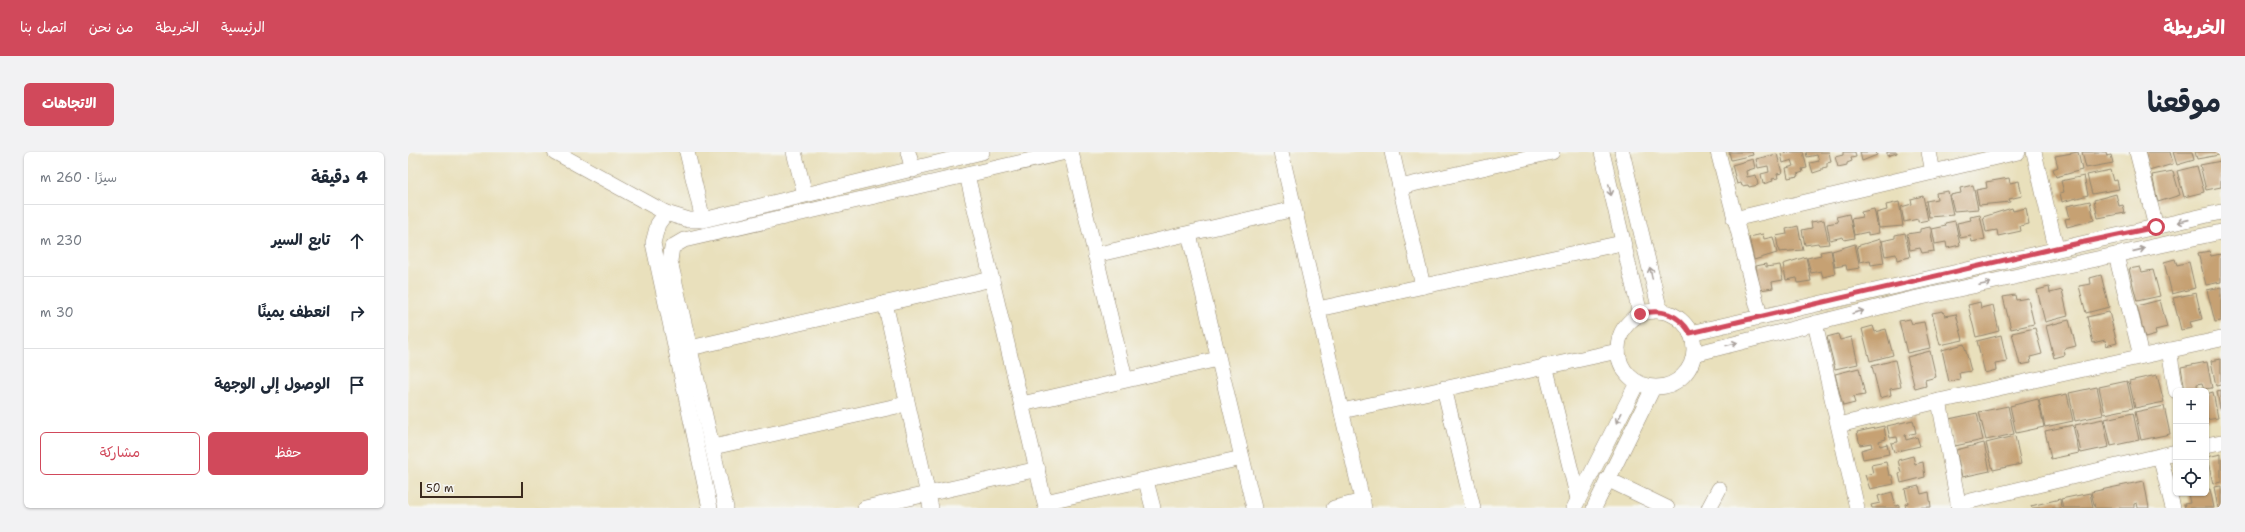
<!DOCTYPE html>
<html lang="ar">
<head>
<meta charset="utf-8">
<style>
  body { margin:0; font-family:"Shantell Sans","Playpen Sans Arabic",sans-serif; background:#f2f2f3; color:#1f2937; direction:rtl }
  .controls { position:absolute; right:12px; bottom:12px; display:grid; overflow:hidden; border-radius:6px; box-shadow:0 1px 3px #0004 }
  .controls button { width:36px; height:36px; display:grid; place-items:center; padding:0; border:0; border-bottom:1px solid #e0e1e3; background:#fff; color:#1f2937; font:20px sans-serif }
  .scale { position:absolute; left:12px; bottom:10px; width:103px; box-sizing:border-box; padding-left:4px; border:2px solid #3b2a1e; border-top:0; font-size:11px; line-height:14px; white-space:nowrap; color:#3b2a1e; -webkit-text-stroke:3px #f6f6f2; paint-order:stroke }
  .stop { position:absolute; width:12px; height:12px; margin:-9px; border:3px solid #d1495b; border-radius:50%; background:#fff }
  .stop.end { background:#d1495b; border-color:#fff; box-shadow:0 1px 4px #0008 }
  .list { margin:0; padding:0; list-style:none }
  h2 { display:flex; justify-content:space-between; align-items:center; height:52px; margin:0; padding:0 16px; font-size:17px }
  h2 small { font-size:13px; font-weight:400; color:#747a83 }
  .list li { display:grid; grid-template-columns:26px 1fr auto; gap:12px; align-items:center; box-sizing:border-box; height:72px; padding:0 16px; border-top:1px solid #e0e1e3 }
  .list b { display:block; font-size:15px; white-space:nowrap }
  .list em { font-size:13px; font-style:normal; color:#747a83 }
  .actions { display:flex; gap:8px; padding:12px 16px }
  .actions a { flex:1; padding:9px 0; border:1px solid #d1495b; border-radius:6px; text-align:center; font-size:14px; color:#d1495b }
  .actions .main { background:#d1495b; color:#fff }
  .icon { flex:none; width:22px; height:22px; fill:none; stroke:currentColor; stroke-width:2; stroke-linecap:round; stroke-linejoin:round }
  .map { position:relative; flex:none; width:1813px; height:356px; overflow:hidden; direction:ltr; border-radius:6px }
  header { display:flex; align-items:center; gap:24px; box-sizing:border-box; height:56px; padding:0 20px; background:#d1495b; color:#fff }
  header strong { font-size:19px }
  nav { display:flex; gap:22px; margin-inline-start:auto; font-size:14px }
  .intro { display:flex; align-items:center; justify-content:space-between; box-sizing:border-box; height:96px; padding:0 24px }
  h1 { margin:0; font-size:28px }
  .button { padding:10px 18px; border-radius:6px; background:#d1495b; color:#fff; font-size:14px; font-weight:700 }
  main { display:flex; gap:24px; padding:0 24px }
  aside { flex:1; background:#fff; border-radius:6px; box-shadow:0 1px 3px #0004 }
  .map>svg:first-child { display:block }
  .building { fill:#c6a173 }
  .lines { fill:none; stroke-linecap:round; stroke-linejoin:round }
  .street-casing { stroke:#92856d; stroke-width:16 }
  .street { stroke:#fff; stroke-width:15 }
  .oneway { stroke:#a79f9a }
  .route { stroke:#d1495b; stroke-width:5 }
</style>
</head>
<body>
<header>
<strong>الخريطة</strong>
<nav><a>الرئيسية</a><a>الخريطة</a><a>من نحن</a><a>اتصل بنا</a></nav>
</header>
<div class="intro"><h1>موقعنا</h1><a class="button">الاتجاهات</a></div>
<main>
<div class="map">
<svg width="1813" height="356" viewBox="0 0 1813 356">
  <rect width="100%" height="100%" fill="#f6f6f2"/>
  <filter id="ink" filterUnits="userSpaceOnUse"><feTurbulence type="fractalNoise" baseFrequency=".025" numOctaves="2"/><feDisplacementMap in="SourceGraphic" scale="8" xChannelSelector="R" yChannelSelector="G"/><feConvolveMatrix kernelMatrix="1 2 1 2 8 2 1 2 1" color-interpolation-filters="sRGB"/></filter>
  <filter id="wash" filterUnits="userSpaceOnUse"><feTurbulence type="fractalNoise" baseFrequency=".012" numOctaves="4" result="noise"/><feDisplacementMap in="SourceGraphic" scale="16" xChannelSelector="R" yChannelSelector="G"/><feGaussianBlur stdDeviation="0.9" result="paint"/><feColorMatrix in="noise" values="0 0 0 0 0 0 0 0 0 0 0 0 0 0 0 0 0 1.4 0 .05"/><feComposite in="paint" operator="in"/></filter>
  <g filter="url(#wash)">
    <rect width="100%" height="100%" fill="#e9e0bc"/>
    <g id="blocks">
      <g class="building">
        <path d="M1321 0H1344L1345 3 1323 8Z"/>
        <path d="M1379 0H1395L1399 16 1394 17 1395 20 1389 22 1390 24 1380 26 1378 16 1386 14 1384 8 1375 11 1373 2Z"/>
        <path d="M1398 0H1421L1423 10 1419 11V15L1414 16V18L1405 21 1402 11 1411 9 1409 3 1399 5Z"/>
        <path d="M1435 0H1447L1448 5 1443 6 1444 9 1439 11V13L1430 15 1427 5 1435 3Z"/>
        <path d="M1452 0H1468L1469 3 1454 9Z"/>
        <path d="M1479 0H1489V1L1479 4Z"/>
        <path d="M1670 0 1674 18 1648 25 1645 17 1650 15 1647 4Z"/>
        <path d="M1674 0H1698L1699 4 1703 3 1705 11 1678 16Z"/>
        <path d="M1737 0H1762L1765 12 1741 19Z"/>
        <path d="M1765 0H1784L1786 8 1769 13Z"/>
        <path d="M1787 0H1811V3L1789 7Z"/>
        <path d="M1369 2 1374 21 1369 22 1370 26 1364 27 1365 29 1355 32 1353 22 1361 20 1360 14 1350 16 1348 7Z"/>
        <path d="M1345 7 1347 16 1338 19 1339 25 1348 23 1350 33 1341 35 1340 33 1334 34 1333 31 1329 32 1324 13Z"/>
        <path d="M1813 9V35L1798 38 1792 13Z"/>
        <path d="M1789 14 1796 40 1776 45 1769 19Z"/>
        <path d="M1702 18 1705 29 1709 28 1711 37 1684 42 1679 23Z"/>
        <path d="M1765 19 1772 43 1750 50 1744 23Z"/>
        <path d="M1676 24 1680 43 1654 50 1652 41 1656 40 1653 29Z"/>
        <path d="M1601 26 1602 31 1611 29 1614 44 1601 47 1602 50 1571 53 1568 38 1579 36 1578 30Z"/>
        <path d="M1565 33 1570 57 1546 59 1542 43 1553 41 1552 36Z"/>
        <path d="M1540 39 1545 63 1521 65 1518 49 1529 47 1528 41Z"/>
        <path d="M1708 42 1711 54 1715 53 1717 61 1690 66 1686 48Z"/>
        <path d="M1515 44 1520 68 1510 70V67L1496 70 1493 55 1504 52 1503 47Z"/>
        <path d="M1682 49 1686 68 1659 75 1657 67 1662 66 1659 54Z"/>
        <path d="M1491 50 1495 74 1471 76 1468 61 1479 58 1478 53Z"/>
        <path d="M1604 56 1605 59 1618 56 1621 72 1612 74 1613 79 1590 84 1589 78 1578 80 1575 65Z"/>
        <path d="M1466 57 1471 81 1460 83V80L1446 83 1443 67 1454 65 1453 60Z"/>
        <path d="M1441 62 1446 86 1436 88 1435 85 1422 88 1419 72 1430 70 1428 65Z"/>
        <path d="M1572 63 1577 87 1564 90 1563 84 1552 86 1549 71 1563 68 1562 65Z"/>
        <path d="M1416 68 1421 92 1411 93 1410 91 1397 93 1394 78 1404 76 1403 70Z"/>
        <path d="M1547 69 1552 93 1539 96 1538 90 1527 92 1524 77 1538 74 1537 71Z"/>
        <path d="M1390 74 1395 98 1371 100 1368 84 1379 82 1378 77Z"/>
        <path d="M1522 75 1526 99 1514 101 1512 96 1502 98 1499 82 1512 80V77Z"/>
        <path d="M1497 81 1502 105 1489 108 1488 102 1477 104 1474 89 1487 86V83Z"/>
        <path d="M1355 82 1356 87 1365 85 1369 101 1346 108 1341 85Z"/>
        <path d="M1472 87 1476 111 1463 113 1462 108 1452 110 1449 94Z"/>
        <path d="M1447 92 1452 116 1439 118 1438 113 1427 115 1424 99Z"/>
        <path d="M1423 98 1427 122 1415 125 1413 119 1403 121 1399 106 1413 103 1412 100Z"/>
        <path d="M1802 99 1803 104 1813 102V130L1798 133 1790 101Z"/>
        <path d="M1398 105 1403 129 1390 131 1389 126 1378 128 1375 112Z"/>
        <path d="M1767 107 1769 113 1781 110 1787 136 1764 142 1756 110Z"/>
        <path d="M1358 112V115L1372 113 1375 128 1364 130 1365 136 1352 138 1348 114Z"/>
        <path d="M1732 115 1734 120 1745 118 1752 144 1729 149 1721 117Z"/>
        <path d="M1693 123 1701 155 1678 161 1671 134 1683 132 1682 126Z"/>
        <path d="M1641 135 1642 141 1654 138 1660 164 1637 170 1629 138Z"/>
        <path d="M1813 135V169L1807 170 1799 138Z"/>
        <path d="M1788 141 1794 167 1782 170 1784 176 1773 178 1765 146Z"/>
        <path d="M1607 143 1608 148 1620 146 1626 172 1603 177 1595 145Z"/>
        <path d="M1752 148 1759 175 1747 178 1748 183 1737 186 1729 154Z"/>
        <path d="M1572 150 1573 156 1585 153 1591 179 1568 185 1560 153Z"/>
        <path d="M1535 159 1537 164 1548 162 1555 188 1532 193 1524 161Z"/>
        <path d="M1701 160 1709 191 1698 194 1697 188 1685 191 1679 165Z"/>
        <path d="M1502 167 1504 172 1516 170 1522 196 1499 201 1491 169Z"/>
        <path d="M1661 168 1668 194 1656 197 1657 203 1646 206 1638 174Z"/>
        <path d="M1465 174 1467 180 1478 177 1485 203 1462 209 1454 177Z"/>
        <path d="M1627 176 1634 202 1622 205 1623 211 1612 213 1604 181Z"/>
        <path d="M1430 182 1432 188 1444 185 1450 212 1427 217 1419 185Z"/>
        <path d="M1593 183 1599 210 1587 212 1588 218 1577 221 1569 189Z"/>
        <path d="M1556 192 1563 219 1551 221 1552 227 1541 230 1534 198Z"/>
        <path d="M1522 199 1528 225 1517 228 1518 234 1507 237 1499 205Z"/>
        <path d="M1813 207V233L1808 234 1803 209Z"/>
        <path d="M1487 208 1493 235 1482 237 1483 243 1472 246 1464 214Z"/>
        <path d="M1799 210 1804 236 1796 237 1794 231 1789 232 1790 239H1777L1773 215Z"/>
        <path d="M1451 216 1457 243 1445 245 1447 251 1435 254 1427 222Z"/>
        <path d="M1749 223 1756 250 1727 256 1721 229Z"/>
        <path d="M1719 229 1725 256 1697 262 1691 235Z"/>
        <path d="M1689 235 1695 263 1667 269 1661 241Z"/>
        <path d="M1813 238V257H1812L1809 239Z"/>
        <path d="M1805 240 1810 266 1798 268V242Z"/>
        <path d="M1659 242 1665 269 1637 275 1631 248Z"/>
        <path d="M1630 247 1636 275 1608 281 1602 254Z"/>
        <path d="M1600 254 1606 282 1578 288 1571 260Z"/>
        <path d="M1756 254 1762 282 1733 288 1727 260Z"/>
        <path d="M1569 261 1575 288 1547 294 1541 267Z"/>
        <path d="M1725 261 1731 288 1703 294 1697 267Z"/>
        <path d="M1695 267 1701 295 1673 301 1667 273Z"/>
        <path d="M1505 268 1508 281 1497 283 1498 288 1509 285 1512 294 1486 300 1483 291 1490 290 1489 285 1482 286 1479 274Z"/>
        <path d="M1665 273 1671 301 1643 307 1637 279Z"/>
        <path d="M1476 274 1478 287 1471 289 1472 294 1479 292 1481 302 1455 307 1453 298 1464 295 1463 291 1452 293 1449 280Z"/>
        <path d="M1607 284 1613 312 1585 318 1578 291Z"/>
        <path d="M1576 291 1582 319 1554 325 1548 298Z"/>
        <path d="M1813 302V330L1805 332 1799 305Z"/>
        <path d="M1505 304 1507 312 1515 310 1517 325 1493 331 1491 322 1493 321 1490 308Z"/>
        <path d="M1478 310 1481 323H1484L1486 332 1462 337 1457 323 1465 321 1463 313Z"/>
        <path d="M1736 329 1741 356H1730L1729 351 1726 352V356H1687L1683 340Z"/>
        <path d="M1511 334 1513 342 1521 340 1523 355 1498 356 1497 352 1500 351 1497 337Z"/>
        <path d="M1813 334V356H1810L1806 335Z"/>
        <path d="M1802 337 1806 356H1777L1776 352 1782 351 1780 342 1798 341V338Z"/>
        <path d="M1484 340 1488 354 1491 353V356H1464L1463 353 1472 351 1470 344Z"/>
        <path d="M1682 341 1685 356H1655L1653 347Z"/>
        <path d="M1652 347 1653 356H1624L1623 354Z"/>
      </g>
    </g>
  </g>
  <g filter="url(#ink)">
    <use href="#blocks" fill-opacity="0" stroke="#92856d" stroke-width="1"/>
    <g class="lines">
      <defs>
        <g id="street">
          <path d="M147 0 258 61 281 68H295L574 0"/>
          <path d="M279 0 295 68"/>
          <path d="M386 0 397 42"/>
          <path d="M500 0 505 18"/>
          <path d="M663 0 717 227"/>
          <path d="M873 0 956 356"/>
          <path d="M984 0 1015 134"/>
          <path d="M1194 0 1232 162"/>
          <path d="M1214 0 1252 159"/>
          <path d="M1310 0 1352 164"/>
          <path d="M1521 0 1525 20"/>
          <path d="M1626 0 1648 96"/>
          <path d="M1729 0 1748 75"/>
          <path d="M559 23 638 356"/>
          <path d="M992 35 1144 0"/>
          <path d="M258 61 250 72 245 91 302 356"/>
          <path d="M1326 67 1610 0"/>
          <path d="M781 82 846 356"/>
          <path d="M687 103 886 57"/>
          <path d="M1708 103 1733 204"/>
          <path d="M477 151 523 356"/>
          <path d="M910 157 1214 91"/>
          <circle cx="1248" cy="197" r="38"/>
          <path d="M1407 171 1449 356"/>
          <path d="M1282 181 1813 60"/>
          <path d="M282 196 584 127"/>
          <path d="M1761 198 1768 239"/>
          <path d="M1286 202 1500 148 1813 80"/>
          <path d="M1137 213 1170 347"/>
          <path d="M1036 236 1065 356"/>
          <path d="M1531 249 1551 356"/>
          <path d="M614 252 810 207"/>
          <path d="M934 259 1210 199"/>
          <path d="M1431 273 1531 249 1813 187"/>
          <path d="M1798 293 1813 290"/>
          <path d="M305 295 498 252"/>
          <path d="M1752 304 1765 356"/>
          <path d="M1199 327 1259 356"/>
          <path d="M738 329 745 356"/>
          <path d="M637 350 834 306"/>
          <path d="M1550 352 1768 300"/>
          <path d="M318 356 262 109 264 95 276 88 658 0"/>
          <path d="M457 356 630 317"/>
          <path d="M926 356 955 349"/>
          <path d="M1166 356 1229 231"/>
          <path d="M1186 356 1245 236"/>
          <path d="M1301 356 1311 337"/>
        </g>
      </defs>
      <use href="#street" class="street-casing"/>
      <use href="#street" class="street"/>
    </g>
    <defs><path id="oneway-shaft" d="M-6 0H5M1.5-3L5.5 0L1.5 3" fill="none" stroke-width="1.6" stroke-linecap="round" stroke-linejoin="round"/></defs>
    <g class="oneway">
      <use href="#oneway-shaft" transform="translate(1202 38) rotate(78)"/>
      <use href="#oneway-shaft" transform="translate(1775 69) rotate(167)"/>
      <use href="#oneway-shaft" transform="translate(1731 98) rotate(-13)"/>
      <use href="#oneway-shaft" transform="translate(1243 121) rotate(-103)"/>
      <use href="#oneway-shaft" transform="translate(1577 132) rotate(-12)"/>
      <use href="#oneway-shaft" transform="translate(1450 160) rotate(-14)"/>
      <use href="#oneway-shaft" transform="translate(1324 192) rotate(-14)"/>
      <use href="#oneway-shaft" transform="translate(1211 266) rotate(118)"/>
    </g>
  </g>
  <g class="lines" filter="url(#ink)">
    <path class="route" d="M1232 162C1253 156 1271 162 1282 181L1648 96 1748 75"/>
  </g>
</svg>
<div class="controls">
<button>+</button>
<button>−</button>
<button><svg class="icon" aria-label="locate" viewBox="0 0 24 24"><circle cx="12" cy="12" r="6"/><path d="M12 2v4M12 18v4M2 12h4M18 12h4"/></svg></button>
</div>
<div class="scale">50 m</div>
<div class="stop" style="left:1748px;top:75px"></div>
<div class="stop end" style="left:1232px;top:162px"></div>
</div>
<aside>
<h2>4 دقيقة<small>سيرًا · 260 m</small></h2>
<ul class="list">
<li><svg class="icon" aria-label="ahead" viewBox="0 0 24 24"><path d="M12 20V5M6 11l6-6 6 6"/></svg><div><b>تابع السير</b></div><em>230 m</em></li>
<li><svg class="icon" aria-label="right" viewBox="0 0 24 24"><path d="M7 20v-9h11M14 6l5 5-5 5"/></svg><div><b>انعطف يمينًا</b></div><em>30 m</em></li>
<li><svg class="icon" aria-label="arrive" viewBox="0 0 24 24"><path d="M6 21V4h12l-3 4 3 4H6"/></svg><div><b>الوصول إلى الوجهة</b></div></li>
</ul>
<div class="actions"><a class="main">حفظ</a><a>مشاركة</a></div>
</aside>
</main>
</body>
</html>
